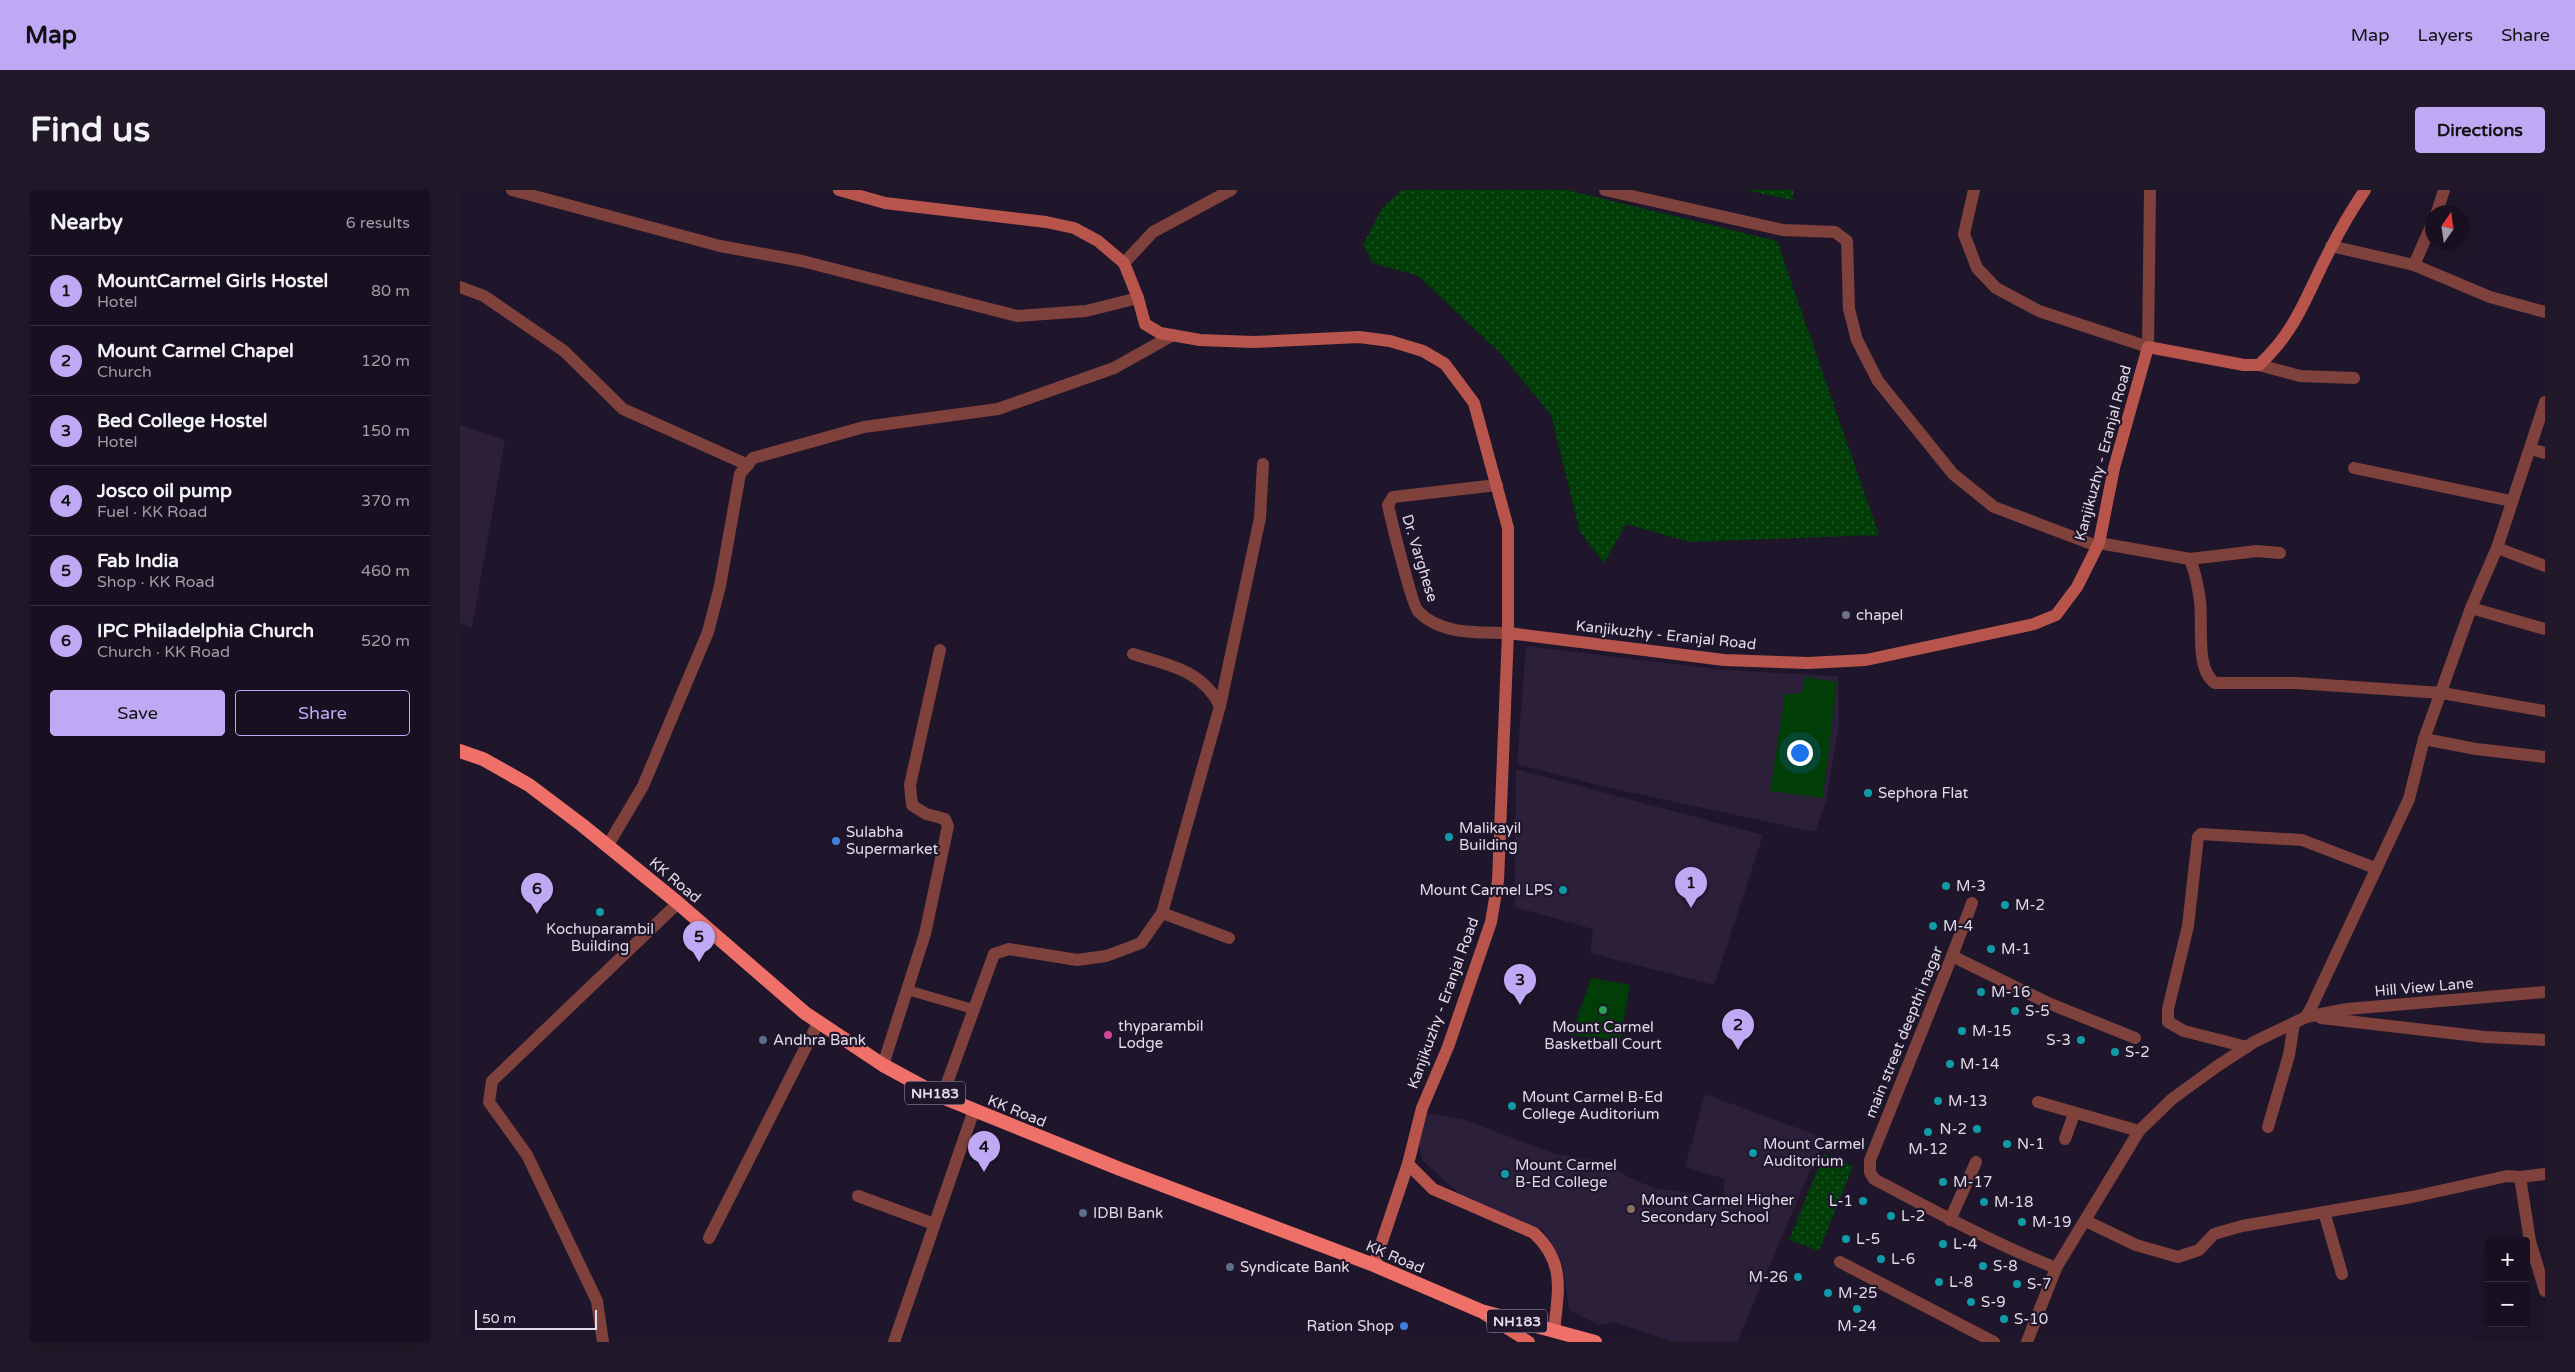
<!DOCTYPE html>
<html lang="en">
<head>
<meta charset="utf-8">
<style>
  body { margin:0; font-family:"Varela Round",sans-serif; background:#211929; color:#f1f3f6 }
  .controls { position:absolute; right:15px; bottom:15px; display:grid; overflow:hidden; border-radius:5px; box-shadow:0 5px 20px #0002 }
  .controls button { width:45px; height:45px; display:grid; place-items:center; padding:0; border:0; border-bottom:1px solid #36303e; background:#181020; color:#f1f3f6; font:25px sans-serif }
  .compass { position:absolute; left:1965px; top:15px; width:45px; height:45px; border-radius:50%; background:#181020; box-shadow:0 5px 20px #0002; rotate:13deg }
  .scale { position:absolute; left:15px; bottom:12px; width:122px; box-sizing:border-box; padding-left:5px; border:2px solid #e0dae9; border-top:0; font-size:14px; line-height:18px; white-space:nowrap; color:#e0dae9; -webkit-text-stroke:4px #20162b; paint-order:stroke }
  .you { position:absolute; left:1339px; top:562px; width:18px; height:18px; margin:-12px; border:4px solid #fff; border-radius:50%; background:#1a73e8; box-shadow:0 0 0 8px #1a73e833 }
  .badge { display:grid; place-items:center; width:32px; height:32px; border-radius:50%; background:#bfa9f4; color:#111; font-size:16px; font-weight:700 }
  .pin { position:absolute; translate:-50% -41px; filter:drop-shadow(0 1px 2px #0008) }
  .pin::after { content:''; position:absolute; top:26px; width:18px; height:15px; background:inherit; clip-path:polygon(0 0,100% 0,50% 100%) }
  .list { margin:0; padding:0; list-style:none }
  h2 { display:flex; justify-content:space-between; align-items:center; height:65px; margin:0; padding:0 20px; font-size:21px }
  h2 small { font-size:16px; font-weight:400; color:#9f9da5 }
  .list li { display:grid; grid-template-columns:32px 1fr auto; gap:15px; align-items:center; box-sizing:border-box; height:70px; padding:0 20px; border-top:1px solid #36303e }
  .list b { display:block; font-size:19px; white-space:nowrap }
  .list p { margin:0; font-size:16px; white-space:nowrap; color:#9f9da5 }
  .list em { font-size:16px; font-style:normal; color:#9f9da5 }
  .actions { display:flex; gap:10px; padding:15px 20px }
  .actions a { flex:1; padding:11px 0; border:1px solid #bfa9f4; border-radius:5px; text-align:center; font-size:18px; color:#bfa9f4 }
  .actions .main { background:#bfa9f4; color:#111 }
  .map { position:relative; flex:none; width:2085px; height:1152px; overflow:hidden; border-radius:5px }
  header { display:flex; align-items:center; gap:30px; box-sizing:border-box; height:70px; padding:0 25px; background:#bfa9f4; color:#111 }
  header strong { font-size:24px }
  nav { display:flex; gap:28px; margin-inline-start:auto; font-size:18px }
  .intro { display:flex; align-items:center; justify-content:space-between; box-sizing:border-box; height:120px; padding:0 30px }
  h1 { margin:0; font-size:35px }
  .button { padding:12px 22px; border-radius:5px; background:#bfa9f4; color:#111; font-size:18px; font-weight:700 }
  main { display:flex; gap:30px; padding:0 30px }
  aside { flex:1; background:#181020; border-radius:5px; box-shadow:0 5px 20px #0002 }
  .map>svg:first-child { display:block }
  .built { fill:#2b1f3a }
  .green { fill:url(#green-dots) }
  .pitch { fill:#003d07 }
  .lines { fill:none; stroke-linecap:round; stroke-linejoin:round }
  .pedestrian { stroke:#7f413c; stroke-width:10 }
  .minor { stroke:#7f413c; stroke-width:12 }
  .secondary { stroke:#b7554d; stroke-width:12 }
  .primary { stroke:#e2635a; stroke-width:12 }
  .trunk { stroke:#ee7068; stroke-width:14 }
  .worship-dot { fill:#6b7280; stroke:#20162b; stroke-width:2 }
  .culture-dot { fill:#0f9aa8; stroke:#20162b; stroke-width:2 }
  .shop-dot { fill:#3f7fe0; stroke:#20162b; stroke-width:2 }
  .leisure-dot { fill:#2e9e5b; stroke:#20162b; stroke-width:2 }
  .hotel-dot { fill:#d1479c; stroke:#20162b; stroke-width:2 }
  .service-dot { fill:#5c6f8a; stroke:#20162b; stroke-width:2 }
  .education-dot { fill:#8d6e63; stroke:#20162b; stroke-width:2 }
  .labels { text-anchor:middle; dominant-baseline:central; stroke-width:4.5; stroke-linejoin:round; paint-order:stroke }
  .shield { fill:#20162b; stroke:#a69fb0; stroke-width:1 }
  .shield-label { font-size:14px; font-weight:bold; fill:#e0dae9 }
  .street-label { font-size:15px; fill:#e0dae9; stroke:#20162b }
  .poi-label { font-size:15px; fill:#e0dae9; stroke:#20162b; text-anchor:start }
</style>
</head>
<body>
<header>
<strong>Map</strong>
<nav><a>Map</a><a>Layers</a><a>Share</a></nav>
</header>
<div class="intro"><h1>Find us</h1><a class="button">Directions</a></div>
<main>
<aside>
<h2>Nearby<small>6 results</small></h2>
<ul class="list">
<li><span class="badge">1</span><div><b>MountCarmel Girls Hostel</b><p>Hotel</p></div><em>80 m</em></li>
<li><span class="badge">2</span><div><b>Mount Carmel Chapel</b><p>Church</p></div><em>120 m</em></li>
<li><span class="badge">3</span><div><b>Bed College Hostel</b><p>Hotel</p></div><em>150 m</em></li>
<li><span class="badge">4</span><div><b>Josco oil pump</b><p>Fuel · KK Road</p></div><em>370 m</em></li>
<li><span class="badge">5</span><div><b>Fab India</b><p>Shop · KK Road</p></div><em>460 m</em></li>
<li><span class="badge">6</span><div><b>IPC Philadelphia Church</b><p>Church · KK Road</p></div><em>520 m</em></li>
</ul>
<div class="actions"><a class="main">Save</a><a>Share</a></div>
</aside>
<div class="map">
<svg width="2085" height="1152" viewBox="0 0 2085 1152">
  <defs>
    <pattern id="green-dots" width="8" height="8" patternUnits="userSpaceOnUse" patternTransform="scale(1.25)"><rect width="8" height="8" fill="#003d07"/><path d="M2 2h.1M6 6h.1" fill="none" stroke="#25582b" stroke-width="1.8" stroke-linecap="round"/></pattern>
  </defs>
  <rect width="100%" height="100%" fill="#20162b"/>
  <g class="built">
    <path d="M0 235 45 250 12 438 0 433Z"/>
    <path d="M1066 456 1262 480 1378 486 1379 535 1366 611 1355 642 1141 596 1057 574Z"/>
    <path d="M1056 579 1303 645 1254 795 1130 763 1133 739 1055 717Z"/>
    <path d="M1245 904 1364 948 1277 1152H1212L1154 1132 1139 1135 1109 1120 1103 1075 1083 1040 1002 1006 963 971 957 949 967 923 1005 930 1095 964 1153 973 1158 980 1170 988 1194 998 1237 1004 1262 1012 1265 989 1225 977Z"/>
  </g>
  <g class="green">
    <path d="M942 0H1107L1317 51 1419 345 1229 352 1166 334 1144 373 1120 342 1091 225 1042 165 958 86 913 73 903 55 922 18Z"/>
    <path d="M1285 0H1334L1332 10Z"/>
    <path d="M1364 964 1393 976 1359 1061 1329 1050Z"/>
  </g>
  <g class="pitch">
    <path d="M1345 487 1377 492 1363 608 1310 601 1325 504 1342 503Z"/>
    <path d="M1131 788 1170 795 1160 850 1111 845Z"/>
  </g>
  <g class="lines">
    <path class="pedestrian" d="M447 800 513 819"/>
    <g class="minor">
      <path d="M52 0 260 56 342 71 557 126 626 121 678 108"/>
      <path d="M1145 0 1323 40 1375 42 1387 51 1389 119 1397 150 1418 191 1493 284 1534 317 1637 356"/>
      <path d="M1514 0 1504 44 1517 78 1536 98 1579 121 1688 157 1690 0"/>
      <path d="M1977 22 1984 0"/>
      <path d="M1871 56 1954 75 2030 107 2085 122"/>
      <path d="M664 73 693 42 771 0"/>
      <path d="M1954 75 1972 34"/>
      <path d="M0 97 24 106 104 161 163 219 288 275"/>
      <path d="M1799 175 1840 186 1894 188"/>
      <path d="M2071 259 2085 263"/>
      <path d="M1894 278 2051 311"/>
      <path d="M1037 295 933 307 928 315C931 329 952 415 958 421 980 445 1018 442 1048 443"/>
      <path d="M1639 353 1730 369C1735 382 1738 396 1740 411 1743 433 1735 480 1755 493H1836L1982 503 2085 521"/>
      <path d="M2037 358 2085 376"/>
      <path d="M1730 369 1797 361 1820 363"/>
      <path d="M2011 418 2085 439"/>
      <path d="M760 516 800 328 803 274"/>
      <path d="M1964 549 2016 559 2085 567"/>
      <path d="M148 655 183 596 248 442 260 396 280 284 293 268 404 237 538 219 654 178 713 145"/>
      <path d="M1512 713 1492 766 1410 970V982L1414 989C1474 1021 1533 1053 1596 1078"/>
      <path d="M702 723 769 748"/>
      <path d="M1492 766 1588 813 1675 848"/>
      <path d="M1846 827 1887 819 2085 802"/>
      <path d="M1861 828 2025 847 2085 850"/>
      <path d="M1787 857 1724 841 1708 832V819L1728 736 1738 647 1741 644 1842 650 1915 678"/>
      <path d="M423 875 465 744 488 636 485 629 466 624 452 615 450 595 480 460"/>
      <path d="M482 907 534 764 549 759 617 770 646 766 681 753 702 723 760 516C742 480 709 475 673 464"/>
      <path d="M1578 912 1679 941"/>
      <path d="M1808 937 1829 865 1834 833"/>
      <path d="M1605 949 1614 924"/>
      <path d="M2060 987 2070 1051 2085 1101"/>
      <path d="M398 1006 474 1034"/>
      <path d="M1864 1022 1882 1084"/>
      <path d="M1490 1030 1516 972"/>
      <path d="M1626 1031 1676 1055 1718 1067 1739 1060 1754 1044 1782 1036 1952 1007 2047 986 2060 987 2085 984"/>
      <path d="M249 1048 358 833"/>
      <path d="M1380 1072 1534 1152"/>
      <path d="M143 1152 137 1111 67 965 29 912 32 891 218 713"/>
      <path d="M434 1152 514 920"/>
      <path d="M1567 1152 1596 1078 1679 941 1712 909 1756 877 1794 852 1846 827 1851 818 1949 609 1964 549 2011 418 2037 358 2085 212"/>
    </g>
    <g class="secondary">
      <path d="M379 0 425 13 586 32 614 38 638 51 664 73 678 108 685 134 700 143 740 150 794 152 899 147 930 151 963 161 985 174 1014 213 1048 338V443"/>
      <path d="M948 974 973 999 1074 1043C1106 1073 1098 1101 1094 1141"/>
      <path d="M914 1075 948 974 962 918 988 857 1031 732 1038 691 1048 443 1264 470 1348 473 1406 470 1574 434 1596 425 1617 397 1639 353 1654 278 1688 157 1784 175H1799C1839 138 1847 102 1872 56 1882 36 1893 18 1905 0"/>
    </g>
    <path class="primary" d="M1024 1124 1069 1152"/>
    <path class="trunk" d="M0 561 23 569 69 595 122 635 218 713 345 823 423 875 482 907 660 979 914 1075 1021 1121 1135 1152"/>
  </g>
  <circle class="worship-dot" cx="1386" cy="425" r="5"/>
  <g class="culture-dot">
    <circle cx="1408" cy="603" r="5"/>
    <circle cx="989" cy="647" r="5"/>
    <circle cx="1486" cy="696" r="5"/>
    <circle cx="1103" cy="700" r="5"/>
    <circle cx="1545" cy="715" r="5"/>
    <circle cx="140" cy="722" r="5"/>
    <circle cx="1473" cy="736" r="5"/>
    <circle cx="1531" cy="759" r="5"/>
    <circle cx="1521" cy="802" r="5"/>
    <circle cx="1555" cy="821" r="5"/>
    <circle cx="1502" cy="841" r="5"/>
    <circle cx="1621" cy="850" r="5"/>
    <circle cx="1655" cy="862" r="5"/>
    <circle cx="1490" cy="874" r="5"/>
    <circle cx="1478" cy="911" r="5"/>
    <circle cx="1052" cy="916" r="5"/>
    <circle cx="1517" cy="939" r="5"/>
    <circle cx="1468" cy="942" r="5"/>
    <circle cx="1547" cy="954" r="5"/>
    <circle cx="1293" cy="963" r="5"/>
    <circle cx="1045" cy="984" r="5"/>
    <circle cx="1483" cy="992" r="5"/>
    <circle cx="1403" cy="1011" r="5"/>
    <circle cx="1524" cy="1012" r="5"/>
    <circle cx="1431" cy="1026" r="5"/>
    <circle cx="1562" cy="1032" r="5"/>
    <circle cx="1386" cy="1049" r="5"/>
    <circle cx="1483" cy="1054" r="5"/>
    <circle cx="1421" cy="1069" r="5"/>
    <circle cx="1523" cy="1076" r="5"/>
    <circle cx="1338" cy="1087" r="5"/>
    <circle cx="1479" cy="1092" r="5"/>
    <circle cx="1557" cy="1094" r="5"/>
    <circle cx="1368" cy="1103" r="5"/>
    <circle cx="1511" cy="1112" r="5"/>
    <circle cx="1397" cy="1119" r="5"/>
    <circle cx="1544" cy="1129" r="5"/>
  </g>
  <g class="shop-dot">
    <circle cx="376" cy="651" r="5"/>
    <circle cx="944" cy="1136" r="5"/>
  </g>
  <circle class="leisure-dot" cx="1143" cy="820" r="5"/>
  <circle class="hotel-dot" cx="648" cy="845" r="5"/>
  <g class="service-dot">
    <circle cx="303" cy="850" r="5"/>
    <circle cx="623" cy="1023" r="5"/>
    <circle cx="770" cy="1077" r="5"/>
  </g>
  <circle class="education-dot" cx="1171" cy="1019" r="5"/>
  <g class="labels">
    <g class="shield">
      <rect x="445" y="891.5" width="60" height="23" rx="4"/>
      <rect x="1027" y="1119.5" width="60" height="23" rx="4"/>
    </g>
    <g class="shield-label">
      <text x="475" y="903">NH183</text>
      <text x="1057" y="1131">NH183</text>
    </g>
    <g class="street-label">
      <text transform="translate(1643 263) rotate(-75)">Kanjikuzhy - Eranjal Road</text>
      <text transform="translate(960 368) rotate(73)">Dr. Varghese</text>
      <text transform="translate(1206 445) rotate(6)">Kanjikuzhy - Eranjal Road</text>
      <text transform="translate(215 690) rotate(40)">KK Road</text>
      <text transform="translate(1964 797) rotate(-5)">Hill View Lane</text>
      <text transform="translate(983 813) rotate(-70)">Kanjikuzhy - Eranjal Road</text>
      <text transform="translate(1444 842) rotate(-68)">main street deepthi nagar</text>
      <text transform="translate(557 921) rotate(22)">KK Road</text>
      <text transform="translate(935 1067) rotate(23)">KK Road</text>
    </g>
    <g class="poi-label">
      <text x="1396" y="425">chapel</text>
      <text x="1418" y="603">Sephora Flat</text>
      <text x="999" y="638">Malikayil<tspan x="999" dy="17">Building</tspan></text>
      <text x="386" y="642">Sulabha<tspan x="386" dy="17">Supermarket</tspan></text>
      <text x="1496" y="696">M-3</text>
      <text x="1093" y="700" text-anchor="end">Mount Carmel LPS</text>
      <text x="1555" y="715">M-2</text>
      <text x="1483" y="736">M-4</text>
      <text x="140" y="739" text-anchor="middle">Kochuparambil<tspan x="140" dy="17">Building</tspan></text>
      <text x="1541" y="759">M-1</text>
      <text x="1531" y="802">M-16</text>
      <text x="1565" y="821">S-5</text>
      <text x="658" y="836">thyparambil<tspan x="658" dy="17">Lodge</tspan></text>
      <text x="1143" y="837" text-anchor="middle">Mount Carmel<tspan x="1143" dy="17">Basketball Court</tspan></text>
      <text x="1512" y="841">M-15</text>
      <text x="313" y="850">Andhra Bank</text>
      <text x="1611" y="850" text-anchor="end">S-3</text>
      <text x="1665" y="862">S-2</text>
      <text x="1500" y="874">M-14</text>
      <text x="1062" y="907">Mount Carmel B-Ed<tspan x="1062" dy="17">College Auditorium</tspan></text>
      <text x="1488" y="911">M-13</text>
      <text x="1507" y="939" text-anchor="end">N-2</text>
      <text x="1303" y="954">Mount Carmel<tspan x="1303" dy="17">Auditorium</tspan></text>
      <text x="1557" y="954">N-1</text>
      <text x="1468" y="959" text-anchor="middle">M-12</text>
      <text x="1055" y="975">Mount Carmel<tspan x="1055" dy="17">B-Ed College</tspan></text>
      <text x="1493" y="992">M-17</text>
      <text x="1181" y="1010">Mount Carmel Higher<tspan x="1181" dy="17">Secondary School</tspan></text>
      <text x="1393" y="1011" text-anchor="end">L-1</text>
      <text x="1534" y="1012">M-18</text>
      <text x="633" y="1023">IDBI Bank</text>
      <text x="1441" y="1026">L-2</text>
      <text x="1572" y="1032">M-19</text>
      <text x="1396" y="1049">L-5</text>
      <text x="1493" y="1054">L-4</text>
      <text x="1431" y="1069">L-6</text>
      <text x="1533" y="1076">S-8</text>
      <text x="780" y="1077">Syndicate Bank</text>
      <text x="1328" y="1087" text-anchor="end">M-26</text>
      <text x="1489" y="1092">L-8</text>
      <text x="1567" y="1094">S-7</text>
      <text x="1378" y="1103">M-25</text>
      <text x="1521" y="1112">S-9</text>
      <text x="1554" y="1129">S-10</text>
      <text x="934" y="1136" text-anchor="end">Ration Shop</text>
      <text x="1397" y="1136" text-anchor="middle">M-24</text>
    </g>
  </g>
</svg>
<div class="controls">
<button>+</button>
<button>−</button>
</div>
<svg class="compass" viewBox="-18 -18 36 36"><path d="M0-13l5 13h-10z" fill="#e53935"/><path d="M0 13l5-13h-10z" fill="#9f9da5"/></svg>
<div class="scale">50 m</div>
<div class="you"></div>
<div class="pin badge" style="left:1231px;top:718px">1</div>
<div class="pin badge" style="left:1278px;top:860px">2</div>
<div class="pin badge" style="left:1060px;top:815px">3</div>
<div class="pin badge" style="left:524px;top:982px">4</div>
<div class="pin badge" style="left:239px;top:772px">5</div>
<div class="pin badge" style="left:77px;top:724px">6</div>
</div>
</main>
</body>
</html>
